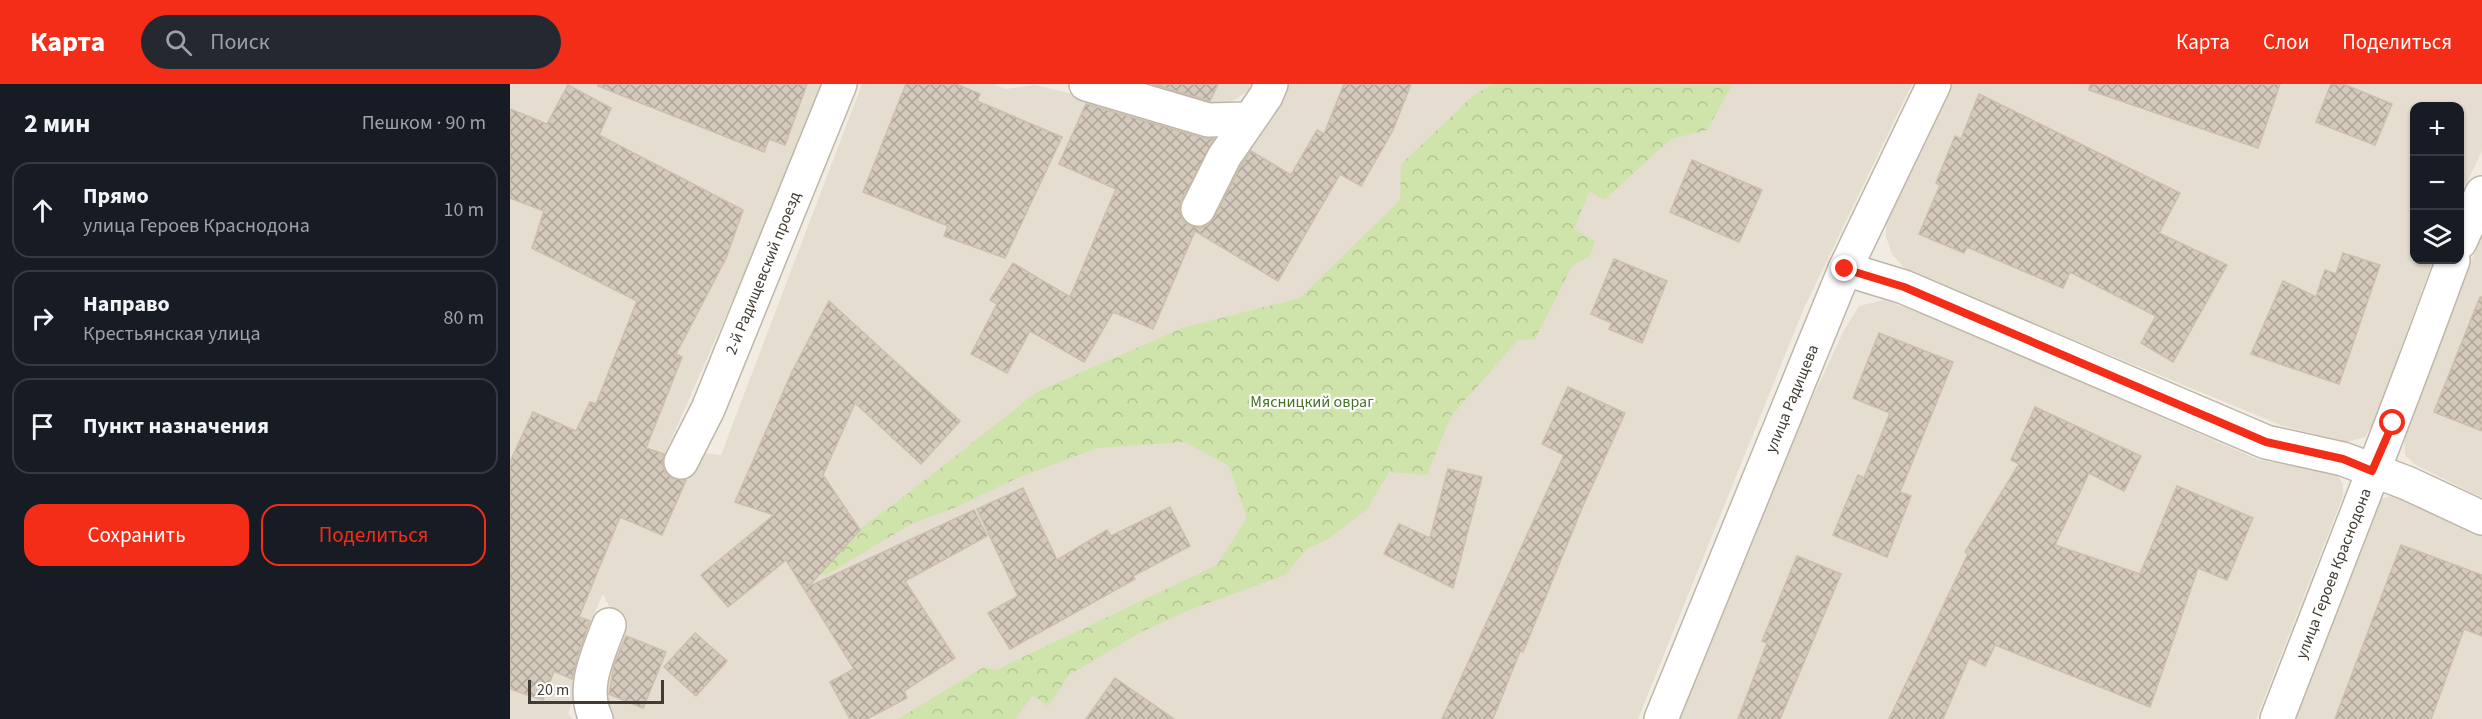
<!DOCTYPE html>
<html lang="ru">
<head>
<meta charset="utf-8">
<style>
  body { margin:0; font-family:"Source Sans 3",sans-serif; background:#242831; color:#f1f3f6 }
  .controls { position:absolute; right:18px; top:18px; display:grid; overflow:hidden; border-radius:12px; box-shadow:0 2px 4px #0004 }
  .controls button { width:54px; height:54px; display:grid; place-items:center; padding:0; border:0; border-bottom:2px solid #363941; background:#171b24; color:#f1f3f6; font:30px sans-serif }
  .scale { position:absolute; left:18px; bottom:15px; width:136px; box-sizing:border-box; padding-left:6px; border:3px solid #423b33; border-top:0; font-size:16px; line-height:21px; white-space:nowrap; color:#423b33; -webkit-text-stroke:4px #fff; paint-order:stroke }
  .stop { position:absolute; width:18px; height:18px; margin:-14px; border:4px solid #f32d17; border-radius:50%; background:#fff }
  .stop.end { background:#f32d17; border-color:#fff; box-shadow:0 2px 6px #0008 }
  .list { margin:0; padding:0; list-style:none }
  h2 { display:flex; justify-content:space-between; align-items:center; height:78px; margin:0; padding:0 24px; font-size:26px }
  h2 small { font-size:20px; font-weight:400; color:#9ea1a6 }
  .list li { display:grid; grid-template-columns:39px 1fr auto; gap:18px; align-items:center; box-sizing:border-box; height:96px; margin:0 12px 12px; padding:0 12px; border:2px solid #363941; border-radius:18px }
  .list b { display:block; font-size:22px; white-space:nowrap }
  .list p { margin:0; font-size:20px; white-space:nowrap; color:#9ea1a6 }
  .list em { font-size:20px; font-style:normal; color:#9ea1a6 }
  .actions { display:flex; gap:12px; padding:18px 24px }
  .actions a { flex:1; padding:14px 0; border:2px solid #f32d17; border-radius:18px; text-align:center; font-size:21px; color:#f32d17 }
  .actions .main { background:#f32d17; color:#fff }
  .icon { flex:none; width:33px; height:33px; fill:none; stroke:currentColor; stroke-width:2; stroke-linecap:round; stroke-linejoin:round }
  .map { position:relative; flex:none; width:1972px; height:635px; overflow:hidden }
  header { display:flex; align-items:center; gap:36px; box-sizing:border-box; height:84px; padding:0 30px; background:#f32d17; color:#fff }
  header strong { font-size:28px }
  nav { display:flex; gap:33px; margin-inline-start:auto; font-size:21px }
  .search { width:420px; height:54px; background:#242831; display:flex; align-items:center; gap:15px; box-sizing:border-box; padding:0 21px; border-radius:33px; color:#9ea1a6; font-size:22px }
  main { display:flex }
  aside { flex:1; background:#171b24 }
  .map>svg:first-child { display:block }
  .residential { fill:#e4ddd0 }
  .forest { fill:url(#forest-crowns) }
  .building { fill:url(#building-cross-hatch); stroke:#ccbeac; stroke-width:1.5 }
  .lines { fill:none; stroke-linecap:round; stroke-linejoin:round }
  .street-casing { stroke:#beb6a8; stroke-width:36 }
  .street { stroke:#fff; stroke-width:33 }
  .route { stroke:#f32d17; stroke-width:8 }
  .labels { text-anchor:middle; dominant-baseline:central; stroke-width:4.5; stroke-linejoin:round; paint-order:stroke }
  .street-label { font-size:16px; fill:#423b33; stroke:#fff }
  .park-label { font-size:16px; fill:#487129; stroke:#fff }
</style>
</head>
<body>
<header>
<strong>Карта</strong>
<div class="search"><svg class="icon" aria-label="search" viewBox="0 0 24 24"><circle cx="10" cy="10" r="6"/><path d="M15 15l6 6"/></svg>Поиск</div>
<nav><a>Карта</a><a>Слои</a><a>Поделиться</a></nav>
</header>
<main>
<aside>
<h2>2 мин<small>Пешком · 90 m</small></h2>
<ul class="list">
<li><svg class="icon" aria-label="ahead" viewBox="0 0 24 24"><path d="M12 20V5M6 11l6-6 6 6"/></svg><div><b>Прямо</b><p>улица Героев Краснодона</p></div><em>10 m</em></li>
<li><svg class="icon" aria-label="right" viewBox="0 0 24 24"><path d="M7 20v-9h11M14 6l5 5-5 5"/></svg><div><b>Направо</b><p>Крестьянская улица</p></div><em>80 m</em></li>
<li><svg class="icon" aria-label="arrive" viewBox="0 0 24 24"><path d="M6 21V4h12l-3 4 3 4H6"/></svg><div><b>Пункт назначения</b></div></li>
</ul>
<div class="actions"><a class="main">Сохранить</a><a>Поделиться</a></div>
</aside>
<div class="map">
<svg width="1972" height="635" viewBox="0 0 1972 635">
  <defs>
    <pattern id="forest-crowns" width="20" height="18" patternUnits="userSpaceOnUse" patternTransform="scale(1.5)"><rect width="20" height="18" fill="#cee4ab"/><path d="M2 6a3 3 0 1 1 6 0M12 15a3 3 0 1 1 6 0" fill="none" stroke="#b2c494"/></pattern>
    <pattern id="building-cross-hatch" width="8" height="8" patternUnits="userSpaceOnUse" patternTransform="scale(1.5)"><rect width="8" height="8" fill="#d5c9bb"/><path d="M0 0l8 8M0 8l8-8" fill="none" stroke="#aea499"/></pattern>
  </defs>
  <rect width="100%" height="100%" fill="#f1ebe2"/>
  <g class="residential">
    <path d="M0 0H318L157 365 211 371 352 0H482L496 5 525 1 742 52 769 23 779 0H1402L1294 224 1128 635H102L90 606 113 551 93 510 66 571 71 591 58 630 63 635H0Z"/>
    <path d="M617 0H741L739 6 725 16 702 25Z"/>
    <path d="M1442 0H1972V67L1950 112V22H1904V176H1923L1865 336 1855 353 1837 358 1773 342 1397 187 1382 170 1376 153V134Z"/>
    <path d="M1972 150V414L1904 380 1895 371 1894 348Z"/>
    <path d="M1374 216 1417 231 1749 376 1827 390 1833 400V412L1746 635H1167L1225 481 1333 248 1349 222Z"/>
    <path d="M1886 411 1972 449V635H1783L1860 429 1870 415Z"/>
  </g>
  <path class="forest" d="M982 0 1222 1 1197 46 1161 55 1095 115 1079 108 1064 145 1085 157 1080 172 1062 182 1025 255 1008 256 941 332 917 391 879 388 857 425 818 455 797 465 775 491 679 526 631 548 559 591 538 622 523 611 505 635H388L474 583 486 586 707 481 737 434 719 382 675 358 587 364 507 394 447 423 401 440 316 491 292 486 387 418 527 308 672 244 790 214 890 116 891 80 963 12Z"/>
  <g class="building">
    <path d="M88 0H297L275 61 259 55 254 68 88 2Z"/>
    <path d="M396 0H446L470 10 467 17 552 53 495 174 434 152 438 142 353 108Z"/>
    <path d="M642 0H708L700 17Z"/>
    <path d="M834 0H901L883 46 851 102 830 90 768 197 685 147 643 245 603 228 574 278 520 247 497 289 461 270 487 220 480 216 503 179 560 213 606 105 549 80 576 20 693 54 704 55 671 117 669 126 673 136 680 142 690 144 698 141 704 134 730 83 741 67 781 91 807 46 814 50Z"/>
    <path d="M1580 0H1770L1748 64 1579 6Z"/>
    <path d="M1821 0H1833L1882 20 1865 61 1806 38Z"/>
    <path d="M58 1 101 24 89 51 233 126 216 174 166 270 172 273 136 364 154 370 152 380 155 388 162 394 176 396 152 451 110 433 69 533 80 537 68 571 62 595 44 587 33 616 0 605V378L23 328 66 347 80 318 86 320 127 217 22 164 34 127 0 114V25L37 40Z"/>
    <path d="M1469 10 1670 109 1649 149 1717 181 1663 278 1631 259 1646 232 1560 188 1553 204 1457 163 1454 169 1409 150 1430 101 1426 99 1445 52 1451 55Z"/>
    <path d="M1182 76 1252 106 1229 158 1160 128Z"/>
    <path d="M1833 169 1870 181 1829 300 1741 270 1773 197 1806 213 1815 186 1826 190Z"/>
    <path d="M1104 175 1157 197 1132 259 1099 245 1102 239 1081 230Z"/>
    <path d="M1970 213H1972V347L1924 328Z"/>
    <path d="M319 217 450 337 411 380 345 319 313 391 350 446 298 503 464 426 477 452 395 497 445 574 394 607 397 614 357 635H340L320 598 344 585 276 476 218 523 191 491 264 431 225 418 282 288Z"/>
    <path d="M1369 249 1443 278 1390 408 1401 412 1377 473 1323 451 1348 391 1354 394 1380 329 1343 314Z"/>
    <path d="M1058 303 1115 329 1072 424 1013 568 1010 567 983 635H932L1054 371 1032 360Z"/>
    <path d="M1525 323 1631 372 1614 407 1579 389 1545 461 1630 490 1667 402 1743 434 1717 496 1688 484 1640 623 1485 561 1475 582 1459 574 1433 635H1379L1458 470 1455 468 1509 380 1501 376Z"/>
    <path d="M938 385 972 393 943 504 874 470 889 440 920 454Z"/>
    <path d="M513 404 547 476 597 446 601 452 660 423 680 462 623 492 625 495 500 565 478 529 508 512 467 425Z"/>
    <path d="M1891 461 1972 491V552L1954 545 1921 635H1825Z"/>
    <path d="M1287 472 1331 490 1270 635H1228L1257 559 1252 557Z"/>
    <path d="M185 549 217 577 186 612 154 583Z"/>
    <path d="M116 552 156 568 133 624 99 610 104 581Z"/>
    <path d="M605 594 664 635H576Z"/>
  </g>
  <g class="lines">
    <defs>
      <g id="street">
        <path d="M576 0 698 36 739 35"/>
        <path d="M688 125 714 73 756 12 761 0"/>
        <path d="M1950 158 1972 109"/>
        <path d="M1335 185 1394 203 1756 358 1833 375 1897 399 1972 434"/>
        <path id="s1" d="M171 378 198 325 330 0"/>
        <path d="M86 635C71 604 88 571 99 541"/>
        <path id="s2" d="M1151 635 1335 185 1424 0"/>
        <path id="s3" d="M1767 635C1826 482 1887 330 1943 176"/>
      </g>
    </defs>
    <use href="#street" class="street-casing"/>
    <use href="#street" class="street"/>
  </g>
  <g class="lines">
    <path class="route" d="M1335 185 1394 203 1756 358 1833 375 1862 387 1883 339"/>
  </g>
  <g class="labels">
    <g class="street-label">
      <text stroke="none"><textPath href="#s1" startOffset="206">2-й Радищевский проезд</textPath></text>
      <text stroke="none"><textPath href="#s2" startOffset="346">улица Радищева</textPath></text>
      <text stroke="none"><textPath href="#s3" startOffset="156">улица Героев Краснодона</textPath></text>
    </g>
    <g class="park-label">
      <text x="802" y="318">Мясницкий овраг</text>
    </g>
  </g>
</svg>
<div class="controls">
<button>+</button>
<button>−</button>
<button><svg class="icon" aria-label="layers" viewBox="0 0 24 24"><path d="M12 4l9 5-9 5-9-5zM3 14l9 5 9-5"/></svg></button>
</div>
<div class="scale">20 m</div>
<div class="stop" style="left:1883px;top:339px"></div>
<div class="stop end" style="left:1335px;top:185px"></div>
</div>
</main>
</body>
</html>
